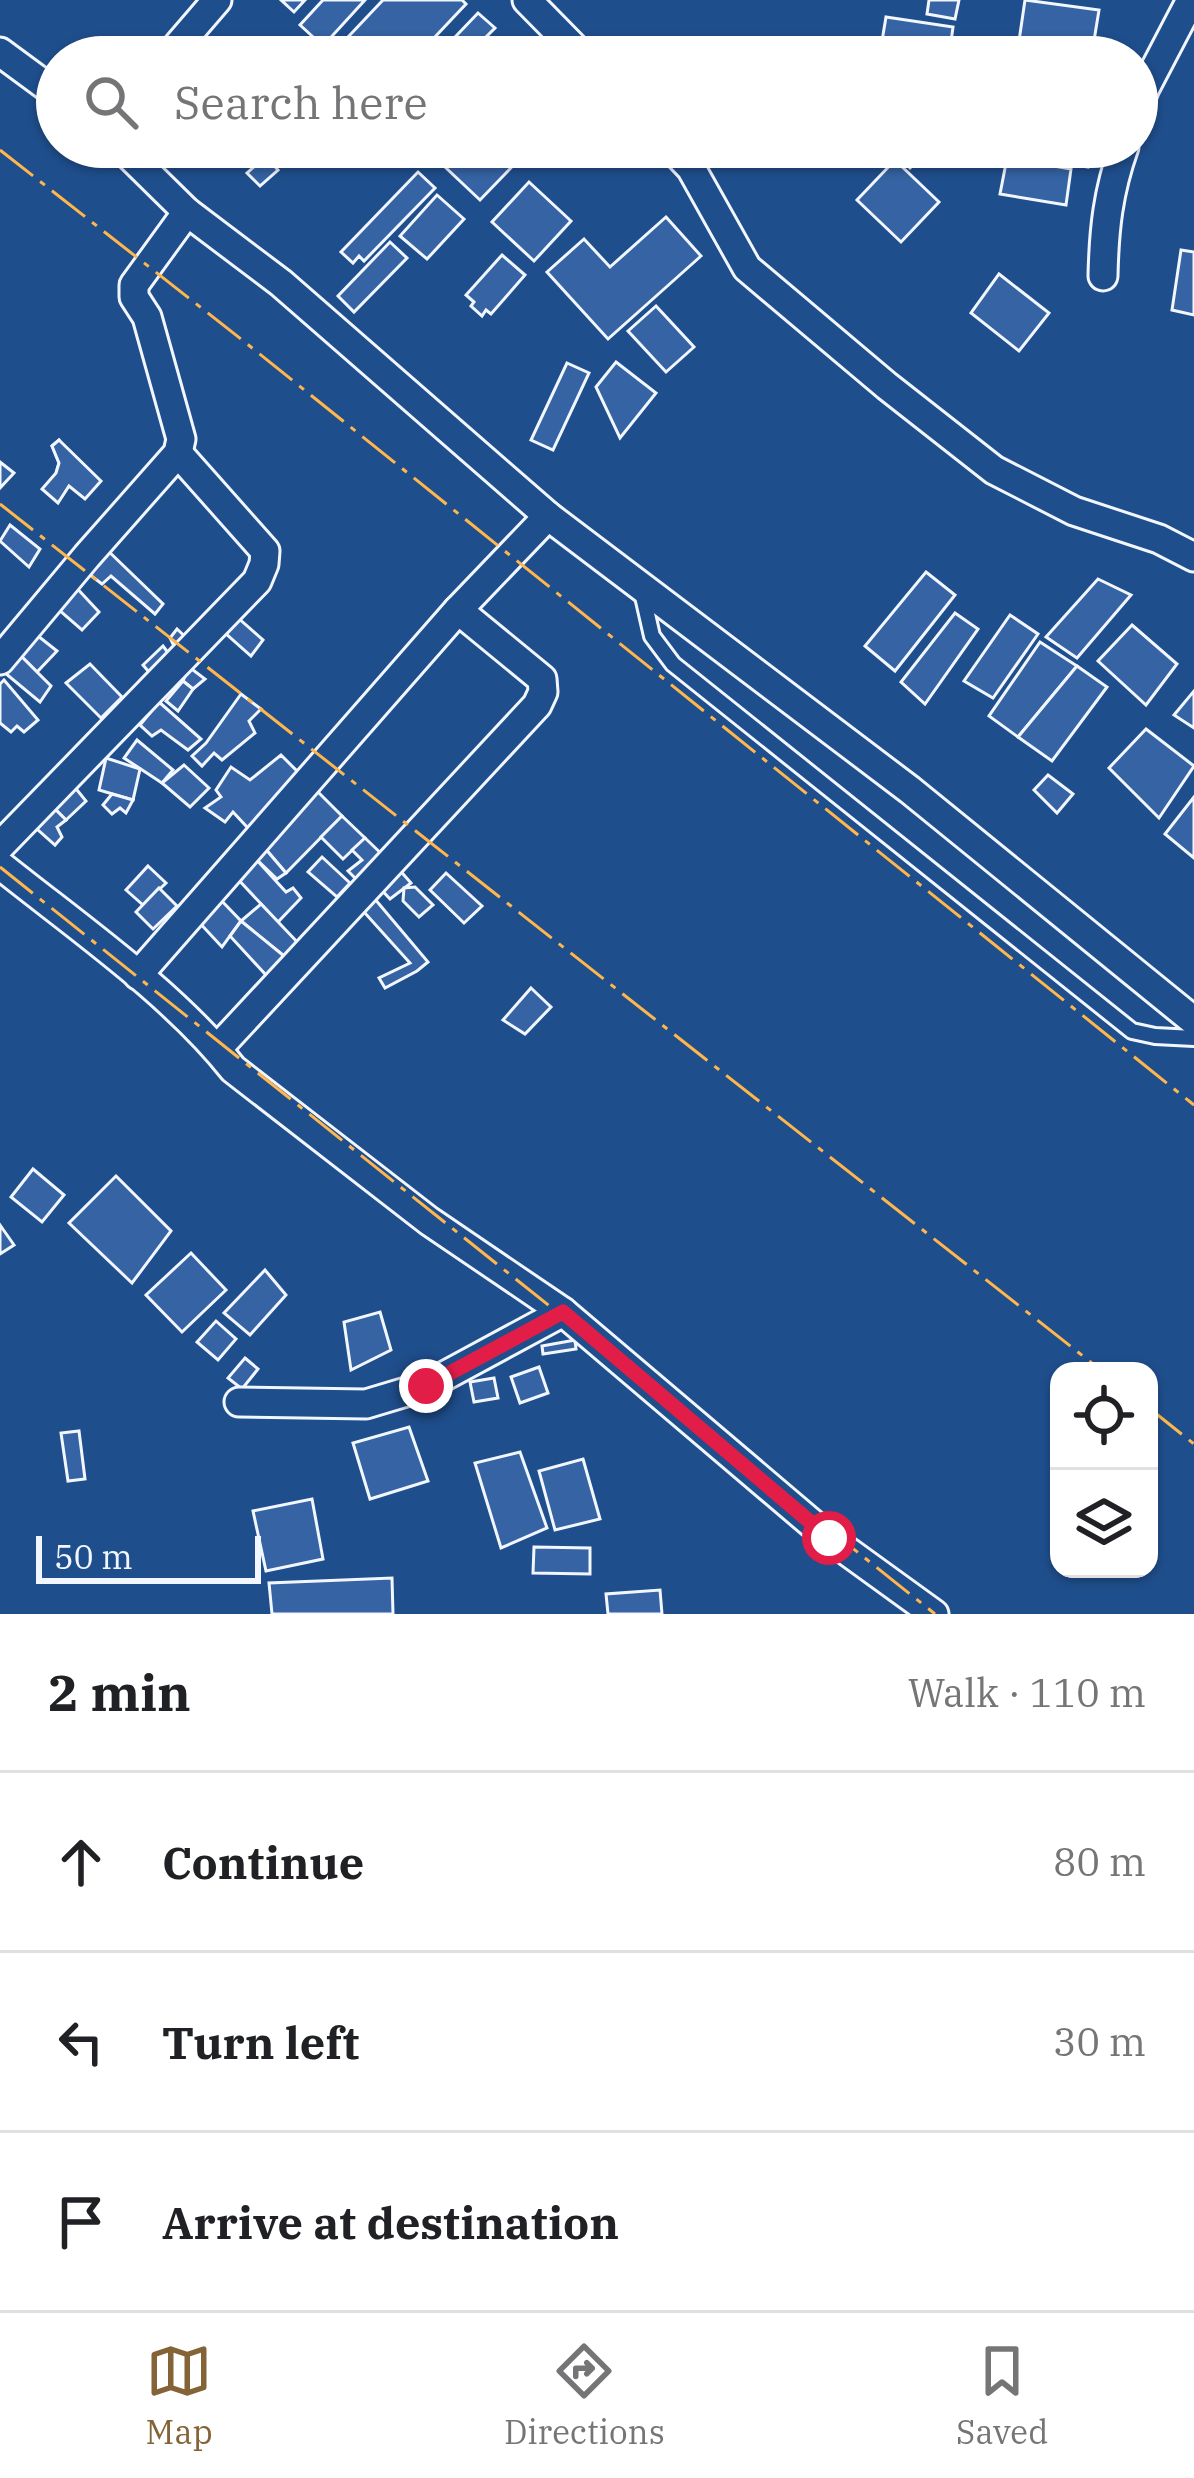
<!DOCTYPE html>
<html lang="en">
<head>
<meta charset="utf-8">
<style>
  body { margin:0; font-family:"IBM Plex Serif",serif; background:#f6f6f6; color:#202124 }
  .controls { position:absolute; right:36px; bottom:36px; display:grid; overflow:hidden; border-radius:24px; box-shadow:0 3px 9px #0004 }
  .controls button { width:108px; height:108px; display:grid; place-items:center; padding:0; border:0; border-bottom:3px solid #e0e0e0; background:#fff; color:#202124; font:60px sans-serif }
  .scale { position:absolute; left:36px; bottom:30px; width:225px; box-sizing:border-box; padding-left:12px; border:6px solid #f2f6ff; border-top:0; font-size:33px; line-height:42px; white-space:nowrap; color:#f2f6ff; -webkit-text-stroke:9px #1f4e8c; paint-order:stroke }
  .stop { position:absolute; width:36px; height:36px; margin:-27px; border:9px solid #e11d48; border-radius:50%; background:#fff }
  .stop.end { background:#e11d48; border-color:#fff; box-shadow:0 3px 12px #0008 }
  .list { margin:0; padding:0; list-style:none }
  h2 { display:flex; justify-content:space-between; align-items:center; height:156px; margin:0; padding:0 48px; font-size:51px }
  h2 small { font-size:39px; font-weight:400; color:#757577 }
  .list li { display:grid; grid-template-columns:78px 1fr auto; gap:36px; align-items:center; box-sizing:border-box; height:180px; padding:0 48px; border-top:3px solid #e0e0e0 }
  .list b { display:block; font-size:45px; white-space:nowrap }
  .list em { font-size:39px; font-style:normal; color:#757577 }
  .icon { flex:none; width:66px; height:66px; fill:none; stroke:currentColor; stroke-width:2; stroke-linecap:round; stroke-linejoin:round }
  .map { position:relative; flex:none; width:1194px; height:1614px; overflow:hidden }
  .search { position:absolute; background:#fff; box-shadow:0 3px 9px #0004; left:36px; right:36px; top:36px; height:132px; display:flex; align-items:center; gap:30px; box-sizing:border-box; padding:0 42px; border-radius:66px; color:#757577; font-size:45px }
  .sheet { height:696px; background:#fff }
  nav { display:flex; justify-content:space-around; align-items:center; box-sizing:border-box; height:168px; border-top:3px solid #e0e0e0; background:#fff; font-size:33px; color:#757577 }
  nav a { display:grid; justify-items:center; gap:6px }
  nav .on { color:#846436 }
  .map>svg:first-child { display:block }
  .building { fill:#3563a3; stroke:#f2f6ff; stroke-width:3 }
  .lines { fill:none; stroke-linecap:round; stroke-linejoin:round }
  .service-casing { stroke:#f2f6ff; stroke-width:20 }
  .minor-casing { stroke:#f2f6ff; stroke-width:33 }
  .service { stroke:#1f4e8c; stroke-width:14 }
  .minor { stroke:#1f4e8c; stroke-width:27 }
  .power { stroke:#ffb74d; stroke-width:3; stroke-dasharray:42 9 6 9; stroke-linecap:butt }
  .route { stroke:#e11d48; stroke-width:15 }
</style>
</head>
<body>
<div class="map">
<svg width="1194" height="1614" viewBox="0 0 1194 1614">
  <rect width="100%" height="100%" fill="#1f4e8c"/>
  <g class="building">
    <path d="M281 0H305L294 12Z"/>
    <path d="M323 0H365L323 46 300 25Z"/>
    <path d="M383 0H462L466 4 416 57H336L332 54Z"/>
    <path d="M929 0H959L955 19 927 14Z"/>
    <path d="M1025 0 1099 10 1092 53 1019 41Z"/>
    <path d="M478 13 495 28 485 38 505 57H436Z"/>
    <path d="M886 17 953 27 949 57 881 47Z"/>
    <path d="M463 147H531L480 200 444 166Z"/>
    <path d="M733 147H767L758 162Z"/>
    <path d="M892 147H914L923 157 910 168Z"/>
    <path d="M1036 147H1090L1088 167 1034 159Z"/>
    <path d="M266 156 278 170 260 186 247 173Z"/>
    <path d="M1007 158 1071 169 1066 205 1000 194Z"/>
    <path d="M895 160 939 202 901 242 857 200Z"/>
    <path d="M418 172 435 188 364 261 359 256 353 263 341 252Z"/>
    <path d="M529 182 571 221 534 261 492 222Z"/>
    <path d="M437 195 464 219 427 259 400 236Z"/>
    <path d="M666 217 701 256 608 339 547 272 584 239 610 267Z"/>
    <path d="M390 242 407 258 354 312 338 296Z"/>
    <path d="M1181 250 1194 252V315L1172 310Z"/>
    <path d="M502 255 525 275 491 314 486 310 482 316 471 306 474 302 466 295Z"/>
    <path d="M999 274 1049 313 1019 351 971 313Z"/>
    <path d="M656 306 694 347 666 372 628 331Z"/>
    <path d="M616 362 656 393 620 438 596 387Z"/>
    <path d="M567 363 589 373 553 450 531 440Z"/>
    <path d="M59 440 69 459 56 473 59 463 52 446Z"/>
    <path d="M59 440 101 481 85 499 69 486 58 503 42 489 56 473 59 463 52 446Z"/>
    <path d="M0 462 14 473 0 488Z"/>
    <path d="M10 525 40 549 29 567 0 541Z"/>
    <path d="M102 545 163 604 155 614 111 576 102 584 81 568Z"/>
    <path d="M926 572 955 595 895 671 865 646Z"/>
    <path d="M1098 579 1131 595 1077 658 1046 637Z"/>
    <path d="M72 583 99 612 82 630 52 604Z"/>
    <path d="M955 613 978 629 925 704 901 682Z"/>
    <path d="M1010 615 1038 634 993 698 964 681Z"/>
    <path d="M237 617 263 640 251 656 224 632Z"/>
    <path d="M1132 625 1177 664 1146 705 1098 661Z"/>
    <path d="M177 629 194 645 178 654 170 638Z"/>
    <path d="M38 636 57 651 37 672 19 654Z"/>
    <path d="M1040 642 1077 666 1018 737 989 716Z"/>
    <path d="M163 646 175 662 154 678 143 665Z"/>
    <path d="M19 654 51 686 40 702 5 673Z"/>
    <path d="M90 664 122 697 101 718 66 683Z"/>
    <path d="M1077 666 1107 687 1052 761 1018 737Z"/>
    <path d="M189 667 205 679 193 689 183 681Z"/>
    <path d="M4 680 38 720 24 732 17 726 11 732 0 723V684Z"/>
    <path d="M183 681 193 689 178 711 166 701Z"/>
    <path d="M1194 691V728L1174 715Z"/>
    <path d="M241 694 261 709 249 721 255 733 222 760 214 753 202 766 192 756 206 743Z"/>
    <path d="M159 702 201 739 188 750 161 730 152 736 140 725Z"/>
    <path d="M1146 729 1194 766 1159 818 1109 768Z"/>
    <path d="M137 740 173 770 162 783 124 758Z"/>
    <path d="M281 755 302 776 248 828 233 812 225 822 205 808 221 797 216 790 231 767 250 780Z"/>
    <path d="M106 758 140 769 133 800 99 790Z"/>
    <path d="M184 765 209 788 190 807 162 783Z"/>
    <path d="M1048 775 1073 794 1057 813 1034 790Z"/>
    <path d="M73 785 86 801 66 820 53 807Z"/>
    <path d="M315 789 342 816 286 873 263 846Z"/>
    <path d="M112 794 133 800 126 813 120 808 112 814 103 805Z"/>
    <path d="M1194 797V858L1165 834Z"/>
    <path d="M53 807 66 820 57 827 62 837 55 845 37 829Z"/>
    <path d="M342 816 365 838 343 859 321 837Z"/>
    <path d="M365 838 388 860 364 887 348 871 362 860 352 850Z"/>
    <path d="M263 846 286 873 277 879 253 856Z"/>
    <path d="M253 856 286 892 293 888 301 898 278 922 234 875Z"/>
    <path d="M322 857 350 883 337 897 308 872Z"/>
    <path d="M148 866 166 883 143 905 126 890Z"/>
    <path d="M397 867 411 883 390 899 377 885Z"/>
    <path d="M446 873 482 906 464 923 430 890Z"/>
    <path d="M415 887 433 905 419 917 403 901 404 888Z"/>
    <path d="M159 888 177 906 153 929 136 912Z"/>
    <path d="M217 896 241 921 222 947 196 919Z"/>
    <path d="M374 898 428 962 417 971 385 988 379 978 410 963 364 912Z"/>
    <path d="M261 904 302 947 290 961 241 921Z"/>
    <path d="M241 921 284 956 266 975 230 936Z"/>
    <path d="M531 988 551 1007 525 1034 503 1020Z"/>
    <path d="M33 1169 64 1195 42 1222 11 1197Z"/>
    <path d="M116 1176 171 1231 132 1283 69 1223Z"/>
    <path d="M0 1225 14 1245 0 1254Z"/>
    <path d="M191 1253 226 1290 182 1332 146 1295Z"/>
    <path d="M265 1270 286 1295 250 1335 224 1313Z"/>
    <path d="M380 1312 391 1350 351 1370 344 1322Z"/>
    <path d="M216 1321 236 1339 218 1360 197 1342Z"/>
    <path d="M575 1340 576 1349 543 1354 542 1346Z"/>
    <path d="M245 1358 258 1369 242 1389 228 1378Z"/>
    <path d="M539 1367 548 1393 520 1403 511 1377Z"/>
    <path d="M494 1378 498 1398 474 1402 470 1382Z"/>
    <path d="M409 1427 428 1481 370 1499 353 1443Z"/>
    <path d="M79 1431 85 1479 68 1481 61 1433Z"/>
    <path d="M520 1452 547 1528 501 1548 475 1463Z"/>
    <path d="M583 1459 600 1519 555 1530 539 1471Z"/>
    <path d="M312 1499 323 1559 266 1571 253 1511Z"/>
    <path d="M534 1547 590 1548V1574L533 1573Z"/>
    <path d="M392 1578 393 1614H272L269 1583Z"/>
    <path d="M660 1590 662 1614H608L606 1594Z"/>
  </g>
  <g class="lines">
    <defs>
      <path id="service" d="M642 592 652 636 673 664 1132 1031 1155 1036 1194 1038"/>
      <g id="minor">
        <path d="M527 0 583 57"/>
        <path d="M0 52 57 94"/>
        <path d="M168 57 217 0"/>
        <path d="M1137 109 1145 88 1191 0"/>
        <path d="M121 147 187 212 281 283 548 516 910 790 1194 1021"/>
        <path d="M671 147 691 168 747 268 887 386 994 470 1074 511 1159 539 1194 557"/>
        <path d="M1103 276C1104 229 1108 192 1124 147"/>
        <path d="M0 660 87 556 178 453 181 439 147 317 134 297V285L187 212"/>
        <path d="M0 846 257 581 264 564 265 551 178 453"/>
        <path d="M0 865C76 926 173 993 233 1069L429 1221 563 1312 829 1538 934 1614"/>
        <path d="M138 975 458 610 548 516"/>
        <path d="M217 1049 537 705 543 692 542 679 458 610"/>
        <path d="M239 1402 366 1404 426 1386 563 1312"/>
      </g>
    </defs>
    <use href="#service" class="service-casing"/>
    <use href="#minor" class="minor-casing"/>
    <use href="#service" class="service"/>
    <use href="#minor" class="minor"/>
    <g class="power">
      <path d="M0 150 241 339 1194 1105"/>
      <path d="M0 504 1102 1371"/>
      <path d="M0 867 935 1614"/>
      <path d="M1149 1408 1194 1444"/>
    </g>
  </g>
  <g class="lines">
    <path class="route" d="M426 1386 563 1312 829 1538"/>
  </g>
</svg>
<div class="controls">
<button><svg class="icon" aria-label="locate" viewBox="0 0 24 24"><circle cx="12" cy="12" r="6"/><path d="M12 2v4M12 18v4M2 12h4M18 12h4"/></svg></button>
<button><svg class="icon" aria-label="layers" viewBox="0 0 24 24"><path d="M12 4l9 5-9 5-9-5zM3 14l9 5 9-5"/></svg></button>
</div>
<div class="scale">50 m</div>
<div class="stop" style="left:829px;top:1538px"></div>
<div class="stop end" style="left:426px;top:1386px"></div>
<div class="search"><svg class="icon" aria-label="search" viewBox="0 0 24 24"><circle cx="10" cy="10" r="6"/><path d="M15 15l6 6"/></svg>Search here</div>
</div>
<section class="sheet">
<h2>2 min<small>Walk · 110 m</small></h2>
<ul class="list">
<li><svg class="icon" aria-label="ahead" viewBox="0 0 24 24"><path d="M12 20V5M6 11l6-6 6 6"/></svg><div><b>Continue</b></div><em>80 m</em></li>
<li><svg class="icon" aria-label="left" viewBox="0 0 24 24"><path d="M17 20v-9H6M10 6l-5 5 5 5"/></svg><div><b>Turn left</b></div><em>30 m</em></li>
<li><svg class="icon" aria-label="arrive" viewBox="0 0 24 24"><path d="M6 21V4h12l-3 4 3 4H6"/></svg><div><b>Arrive at destination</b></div></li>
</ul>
</section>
<nav>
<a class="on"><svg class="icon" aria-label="map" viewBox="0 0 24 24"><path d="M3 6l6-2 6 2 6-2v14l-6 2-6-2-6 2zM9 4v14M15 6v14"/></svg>Map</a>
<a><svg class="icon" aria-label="directions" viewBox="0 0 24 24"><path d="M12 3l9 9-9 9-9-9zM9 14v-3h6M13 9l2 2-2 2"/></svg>Directions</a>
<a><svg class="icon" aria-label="saved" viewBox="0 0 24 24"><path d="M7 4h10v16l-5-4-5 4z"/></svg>Saved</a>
</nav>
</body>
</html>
